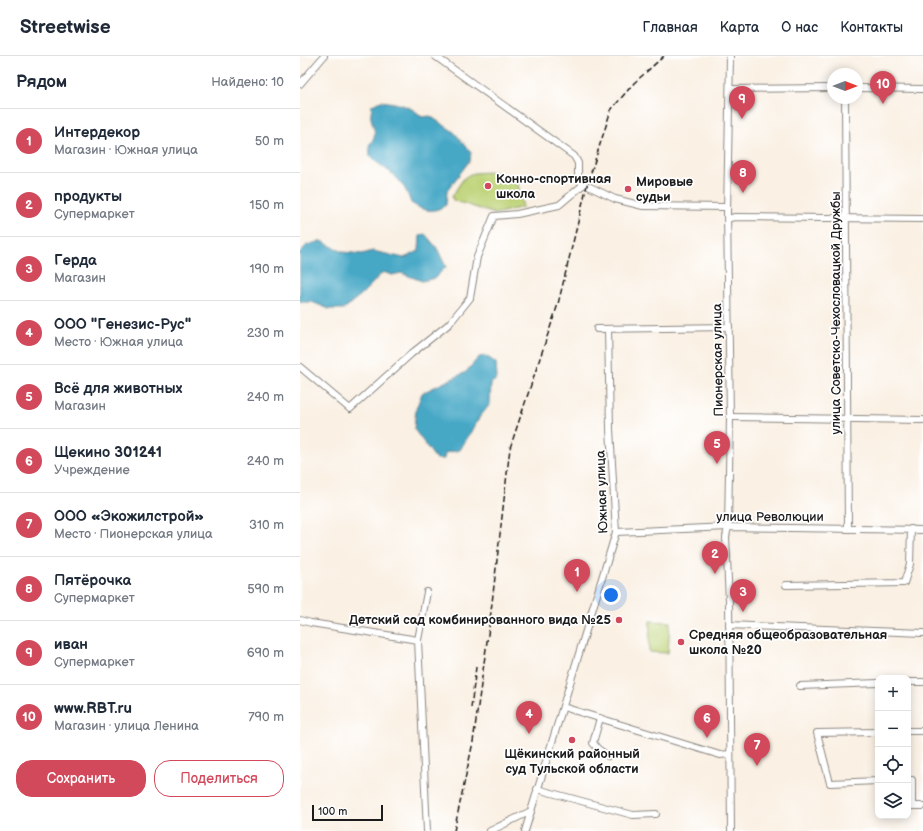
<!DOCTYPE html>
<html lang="ru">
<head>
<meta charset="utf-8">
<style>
  body { margin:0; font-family:"Balsamiq Sans",sans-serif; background:#f2f2f3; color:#1f2937 }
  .controls { position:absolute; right:12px; bottom:12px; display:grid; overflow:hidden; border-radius:8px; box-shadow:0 2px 10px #0003 }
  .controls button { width:36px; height:36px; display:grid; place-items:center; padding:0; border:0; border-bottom:1px solid #e0e1e3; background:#fff; color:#1f2937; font:20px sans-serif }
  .compass { position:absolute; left:527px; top:12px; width:36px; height:36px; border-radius:50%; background:#fff; box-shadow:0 2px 10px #0003; rotate:90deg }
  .scale { position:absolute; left:12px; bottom:10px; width:71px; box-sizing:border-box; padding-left:4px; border:2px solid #1c1c1c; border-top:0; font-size:11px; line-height:14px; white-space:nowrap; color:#1c1c1c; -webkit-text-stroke:3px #fff; paint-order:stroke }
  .you { position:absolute; left:311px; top:539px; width:14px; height:14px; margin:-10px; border:3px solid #fff; border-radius:50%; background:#1a73e8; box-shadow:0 0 0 6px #1a73e833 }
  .badge { display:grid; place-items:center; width:26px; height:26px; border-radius:50%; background:#d1495b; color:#fff; font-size:13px; font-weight:700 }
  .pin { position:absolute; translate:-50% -33px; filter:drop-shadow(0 1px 2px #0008) }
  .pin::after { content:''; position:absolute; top:21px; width:14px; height:12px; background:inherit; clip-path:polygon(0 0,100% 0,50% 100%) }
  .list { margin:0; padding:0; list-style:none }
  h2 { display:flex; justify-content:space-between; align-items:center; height:52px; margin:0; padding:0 16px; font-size:17px }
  h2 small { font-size:13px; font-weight:400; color:#747a83 }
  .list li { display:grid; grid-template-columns:26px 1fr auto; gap:12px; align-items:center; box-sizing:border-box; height:64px; padding:0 16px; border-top:1px solid #e0e1e3 }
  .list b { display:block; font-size:15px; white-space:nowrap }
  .list p { margin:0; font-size:13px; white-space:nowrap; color:#747a83 }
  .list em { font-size:13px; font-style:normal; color:#747a83 }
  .actions { display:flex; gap:8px; padding:12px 16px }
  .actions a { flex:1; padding:9px 0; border:1px solid #d1495b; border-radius:16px; text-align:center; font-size:14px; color:#d1495b }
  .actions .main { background:#d1495b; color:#fff }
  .icon { flex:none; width:22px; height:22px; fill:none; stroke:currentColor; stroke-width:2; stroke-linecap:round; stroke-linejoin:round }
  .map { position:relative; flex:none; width:623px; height:775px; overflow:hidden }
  header { display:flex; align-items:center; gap:24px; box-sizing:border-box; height:56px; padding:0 20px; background:#fff; border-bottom:1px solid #e0e1e3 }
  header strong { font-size:19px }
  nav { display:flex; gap:22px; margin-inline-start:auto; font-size:14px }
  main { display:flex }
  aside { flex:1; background:#fff }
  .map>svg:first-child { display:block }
  .green { fill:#bdd377; stroke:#6c784a }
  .water { fill:#46a8c6; stroke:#316271 }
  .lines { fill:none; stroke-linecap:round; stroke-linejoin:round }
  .minor-casing { stroke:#8b8680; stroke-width:8 }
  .minor { stroke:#fff; stroke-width:6 }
  .rail { stroke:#1c1c1c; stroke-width:1.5; stroke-dasharray:6 3; stroke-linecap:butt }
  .poi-dot { fill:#d1495b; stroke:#fff; stroke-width:1.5 }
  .labels { text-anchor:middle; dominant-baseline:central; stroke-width:3.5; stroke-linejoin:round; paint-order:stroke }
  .poi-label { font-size:13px; font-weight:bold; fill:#1c1c1c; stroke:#fff; text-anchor:start }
  .street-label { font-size:13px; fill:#1c1c1c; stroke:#fff }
</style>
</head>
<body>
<header>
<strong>Streetwise</strong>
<nav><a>Главная</a><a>Карта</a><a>О нас</a><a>Контакты</a></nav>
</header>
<main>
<aside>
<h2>Рядом<small>Найдено: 10</small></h2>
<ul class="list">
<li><span class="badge">1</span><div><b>Интердекор</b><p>Магазин · Южная улица</p></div><em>50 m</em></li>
<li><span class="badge">2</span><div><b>продукты</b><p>Супермаркет</p></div><em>150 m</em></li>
<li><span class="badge">3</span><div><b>Герда</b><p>Магазин</p></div><em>190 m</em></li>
<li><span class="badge">4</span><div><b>ООО &quot;Генезис-Рус&quot;</b><p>Место · Южная улица</p></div><em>230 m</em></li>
<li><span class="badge">5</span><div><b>Всё для животных</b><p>Магазин</p></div><em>240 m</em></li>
<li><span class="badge">6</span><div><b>Щекино 301241</b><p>Учреждение</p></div><em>240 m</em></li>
<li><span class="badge">7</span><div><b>ООО «Экожилстрой»</b><p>Место · Пионерская улица</p></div><em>310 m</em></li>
<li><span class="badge">8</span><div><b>Пятёрочка</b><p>Супермаркет</p></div><em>590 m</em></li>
<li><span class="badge">9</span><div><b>иван</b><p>Супермаркет</p></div><em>690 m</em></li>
<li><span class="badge">10</span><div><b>www.RBT.ru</b><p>Магазин · улица Ленина</p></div><em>790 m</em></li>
</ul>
<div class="actions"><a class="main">Сохранить</a><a>Поделиться</a></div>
</aside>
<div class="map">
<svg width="623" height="775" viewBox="0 0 623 775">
  <rect width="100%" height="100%" fill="#fff"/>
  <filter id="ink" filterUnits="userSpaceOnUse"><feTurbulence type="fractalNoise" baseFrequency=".025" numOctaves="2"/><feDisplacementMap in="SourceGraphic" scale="8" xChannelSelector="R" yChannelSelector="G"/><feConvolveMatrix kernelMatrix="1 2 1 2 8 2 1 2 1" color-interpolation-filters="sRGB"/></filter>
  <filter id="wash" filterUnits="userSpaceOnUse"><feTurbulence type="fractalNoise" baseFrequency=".012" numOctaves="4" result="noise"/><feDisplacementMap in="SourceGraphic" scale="16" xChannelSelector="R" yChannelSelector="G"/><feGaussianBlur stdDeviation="0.9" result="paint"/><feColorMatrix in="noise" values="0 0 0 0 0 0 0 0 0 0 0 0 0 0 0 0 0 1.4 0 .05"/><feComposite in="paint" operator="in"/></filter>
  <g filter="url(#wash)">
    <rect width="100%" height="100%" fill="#faf0e3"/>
    <g class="green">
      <path d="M195 116 196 120H216L223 151 195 158 153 144 152 141C167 115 166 117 195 116Z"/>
      <path d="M350 565 370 566 368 597 349 596Z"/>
    </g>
    <g class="water">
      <path d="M81 45C96 47 111 49 122 61L130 60 154 76 171 96 170 104 147 135 146 149C132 158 124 155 111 147 102 120 91 118 70 101L69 89C78 79 74 74 71 62 70 58 72 53 72 49Z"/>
      <path d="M125 178 137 192 146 211 135 222 122 225 101 217 92 219 83 216 63 237 44 253H29L12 246H0V196L7 189 21 185 43 196 62 198 73 195 104 202 119 195 120 179Z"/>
      <path d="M186 300 196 307 197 323 191 327 190 348 179 362 160 394 145 397 144 403H136L114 373 116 353 122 337 166 316 179 301Z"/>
    </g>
  </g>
  <g filter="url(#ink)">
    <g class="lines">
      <defs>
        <g id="minor">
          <path d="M135 0 274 100 278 107V123L284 128 315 143 343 150 427 151"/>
          <path d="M430 0 427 157 430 361 428 471 426 481 429 545 431 775"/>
          <path d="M0 28 24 0"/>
          <path d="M557 32 623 33"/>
          <path d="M430 33 533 32"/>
          <path d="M545 42 548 473"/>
          <path d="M428 163 434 161 623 163"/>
          <path d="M297 273 429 271"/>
          <path d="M0 311 50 353 111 298 149 268 170 242 177 201 194 160 217 158 259 149 284 128"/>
          <path d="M430 361 623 364"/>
          <path d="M316 476 428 471 623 474"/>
          <path d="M486 529 604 527 610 508 611 473"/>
          <path d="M0 564 11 567 118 584 127 775"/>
          <path d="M429 569 623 577"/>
          <path d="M118 584 127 536"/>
          <path d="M608 626H623"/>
          <path d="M500 630 578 627"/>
          <path d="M263 651 420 699 429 698"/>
          <path d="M300 662 293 687 298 693 308 700"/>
          <path d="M608 675H623"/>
          <path d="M578 676 517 677 530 727 578 725"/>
          <path d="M608 725 612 724V750H623"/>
          <path d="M237 733 333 759 356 758"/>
          <path d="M190 775 231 755"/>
          <path d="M225 775 316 476 310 373 308 273"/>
        </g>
      </defs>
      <use href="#minor" class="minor-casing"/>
      <use href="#minor" class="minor"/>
      <g class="rail">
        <path d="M171 652 176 611"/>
        <path d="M154 775 173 686 190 564 210 392 258 248 287 129 311 54 334 27 364 0"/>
      </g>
    </g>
  </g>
  <g class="poi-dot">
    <circle cx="188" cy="130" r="4"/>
    <circle cx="328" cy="133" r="4"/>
    <circle cx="319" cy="564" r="4"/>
    <circle cx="381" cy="586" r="4"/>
    <circle cx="272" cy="684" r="4"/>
  </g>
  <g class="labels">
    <g class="poi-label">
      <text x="196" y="123">Конно-спортивная<tspan x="196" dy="15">школа</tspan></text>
      <text x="336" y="126">Мировые<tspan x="336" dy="15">судьи</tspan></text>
      <text x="311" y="564" text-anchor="end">Детский сад комбинированного вида №25</text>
      <text x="389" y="579">Средняя общеобразовательная<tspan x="389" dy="15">школа №20</tspan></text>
      <text x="272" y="698" text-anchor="middle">Щёкинский районный<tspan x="272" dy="15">суд Тульской области</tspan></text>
    </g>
    <g class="street-label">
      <text transform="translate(536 257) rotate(-90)">улица Советско-Чехословацкой Дружбы</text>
      <text transform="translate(418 304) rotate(-91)">Пионерская улица</text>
      <text transform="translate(302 436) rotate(-92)">Южная улица</text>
      <text x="470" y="461">улица Революции</text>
    </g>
  </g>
</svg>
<div class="controls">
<button>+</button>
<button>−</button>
<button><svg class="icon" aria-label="locate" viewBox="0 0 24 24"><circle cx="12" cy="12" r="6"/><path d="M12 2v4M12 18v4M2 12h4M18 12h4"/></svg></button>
<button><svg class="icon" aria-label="layers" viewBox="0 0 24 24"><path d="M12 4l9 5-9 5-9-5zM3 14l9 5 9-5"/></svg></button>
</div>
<svg class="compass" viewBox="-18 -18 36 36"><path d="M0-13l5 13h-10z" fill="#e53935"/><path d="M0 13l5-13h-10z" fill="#747a83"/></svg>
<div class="scale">100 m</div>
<div class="you"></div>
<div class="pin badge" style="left:277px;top:536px">1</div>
<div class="pin badge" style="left:415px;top:518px">2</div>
<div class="pin badge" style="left:443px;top:556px">3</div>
<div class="pin badge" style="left:229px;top:678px">4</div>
<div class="pin badge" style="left:417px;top:408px">5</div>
<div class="pin badge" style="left:407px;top:682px">6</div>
<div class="pin badge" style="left:457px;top:710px">7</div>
<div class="pin badge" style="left:443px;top:137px">8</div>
<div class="pin badge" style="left:442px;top:63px">9</div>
<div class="pin badge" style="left:583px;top:48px">10</div>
</div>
</main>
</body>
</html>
